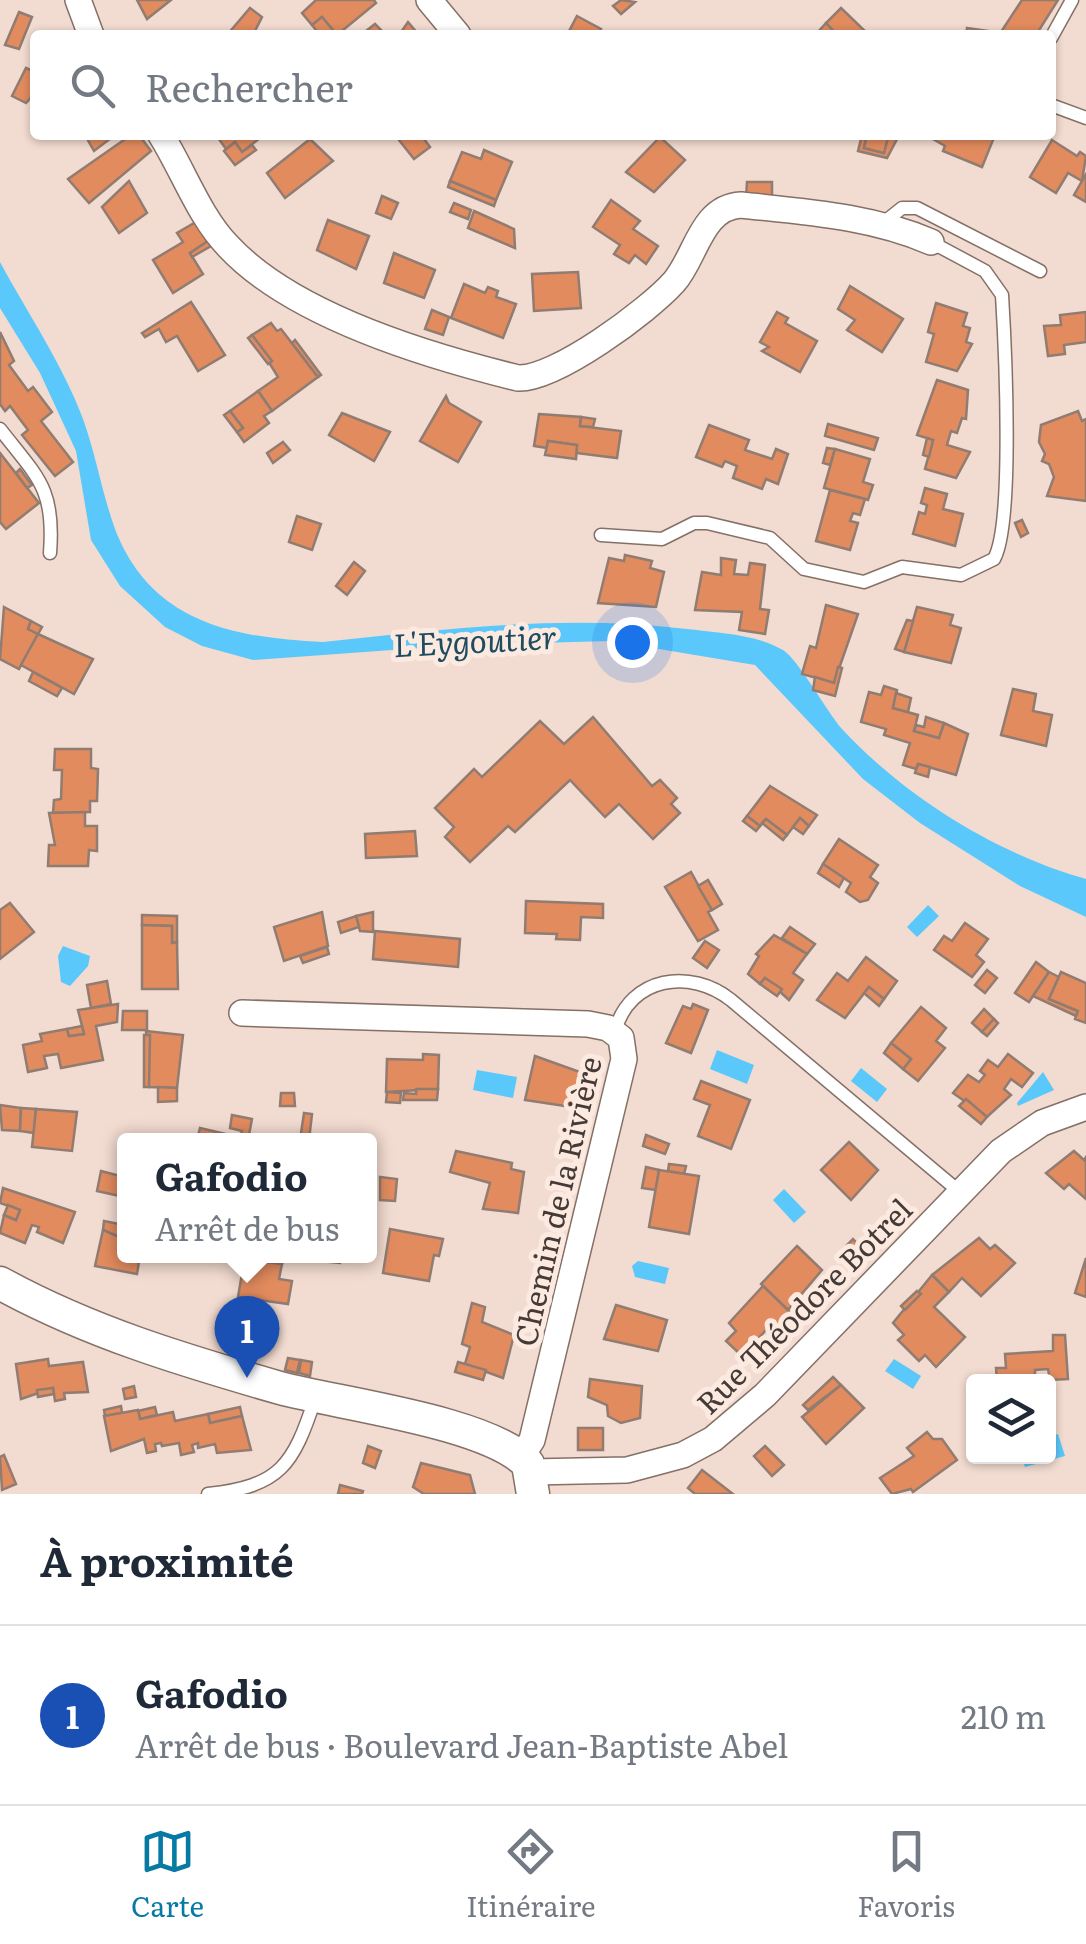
<!DOCTYPE html>
<html lang="fr">
<head>
<meta charset="utf-8">
<style>
  body { margin:0; font-family:Literata,serif; background:#f2f2f3; color:#1f2937 }
  .controls { position:absolute; right:30px; bottom:30px; display:grid; overflow:hidden; border-radius:10px; box-shadow:0 2px 8px #0004 }
  .controls button { width:90px; height:90px; display:grid; place-items:center; padding:0; border:0; border-bottom:2px solid #e0e1e3; background:#fff; color:#1f2937; font:50px sans-serif }
  .you { position:absolute; left:632px; top:642px; width:35px; height:35px; margin:-25px; border:8px solid #fff; border-radius:50%; background:#1a73e8; box-shadow:0 0 0 15px #1a73e833 }
  .badge { display:grid; place-items:center; width:65px; height:65px; border-radius:50%; background:#067aa3; color:#fff; font-size:32px; font-weight:700 }
  .pin { position:absolute; translate:-50% -82px; filter:drop-shadow(0 2px 5px #0008) }
  .pin::after { content:''; position:absolute; top:52px; width:35px; height:30px; background:inherit; clip-path:polygon(0 0,100% 0,50% 100%) }
  .popup { position:absolute; left:117px; top:1133px; width:260px; height:130px; box-sizing:border-box; display:grid; place-content:center; border-radius:10px; background:#fff; filter:drop-shadow(0 2px 8px #0005); font-size:32px; white-space:nowrap; color:#747a83 }
  .popup b { font-size:38px; color:#1f2937 }
  .popup::after { content:''; position:absolute; left:50%; top:100%; margin-left:-20px; border:20px solid transparent; border-top-color:#fff }
  .list { margin:0; padding:0; list-style:none }
  h2 { display:flex; justify-content:space-between; align-items:center; height:130px; margin:0; padding:0 40px; font-size:42px }
  h2 small { font-size:32px; font-weight:400; color:#747a83 }
  .list li { display:grid; grid-template-columns:65px 1fr auto; gap:30px; align-items:center; box-sizing:border-box; height:180px; padding:0 40px; border-top:2px solid #e0e1e3 }
  .list b { display:block; font-size:38px; white-space:nowrap }
  .list p { margin:0; font-size:32px; white-space:nowrap; color:#747a83 }
  .list em { font-size:32px; font-style:normal; color:#747a83 }
  .icon { flex:none; width:55px; height:55px; fill:none; stroke:currentColor; stroke-width:2; stroke-linecap:round; stroke-linejoin:round }
  .map { position:relative; flex:none; width:1086px; height:1494px; overflow:hidden }
  .search { position:absolute; background:#fff; box-shadow:0 2px 8px #0004; left:30px; right:30px; top:30px; height:110px; display:flex; align-items:center; gap:25px; box-sizing:border-box; padding:0 35px; border-radius:10px; color:#747a83; font-size:38px }
  .sheet { height:310px; background:#fff }
  nav { display:flex; justify-content:space-around; align-items:center; box-sizing:border-box; height:140px; border-top:2px solid #e0e1e3; background:#fff; font-size:28px; color:#747a83 }
  nav a { display:grid; justify-items:center; gap:5px }
  nav .on { color:#067aa3 }
  .map>svg:first-child { display:block }
  .water { fill:#5ac8fa }
  .building { fill:#e28b5e; stroke:#917c72; stroke-width:2.5 }
  .lines { fill:none; stroke-linecap:round; stroke-linejoin:round }
  .service-casing { stroke:#847066; stroke-width:15 }
  .minor-casing { stroke:#847066; stroke-width:28 }
  .tertiary-casing { stroke:#847066; stroke-width:35 }
  .service { stroke:#fff; stroke-width:12 }
  .minor { stroke:#fff; stroke-width:25 }
  .tertiary { stroke:#fff; stroke-width:32 }
  .labels { text-anchor:middle; dominant-baseline:central; stroke-width:10; stroke-linejoin:round; paint-order:stroke }
  .street-label { font-size:30px; fill:#443a36; stroke:#fce9e0 }
  .water-label { font-size:32px; font-style:italic; fill:#1e4c61; stroke:#fce9e0 }
</style>
</head>
<body>
<div class="map">
<svg width="1086" height="1494" viewBox="0 0 1086 1494">
  <rect width="100%" height="100%" fill="#f2dbd0"/>
  <g class="water">
    <path d="M0 262C28 314 62 363 83 419 96 455 102 493 115 529 151 623 235 638 323 642 446 629 564 614 687 629 719 633 755 634 783 650 798 659 827 712 842 729 905 797 997 854 1086 879V917L1020 886 920 823 863 779 755 665 611 641 461 645 253 660 202 646 165 627 120 586 91 540 76 451 40 373 0 308Z"/>
    <path d="M928 905 939 916 917 937 907 927Z"/>
    <path d="M63 946 90 956 88 966 70 986 61 982 58 956Z"/>
    <path d="M717 1050 754 1065 747 1084 710 1069Z"/>
    <path d="M861 1068 887 1089 877 1102 851 1081Z"/>
    <path d="M477 1070 517 1077 513 1098 473 1090Z"/>
    <path d="M1043 1072 1054 1090 1018 1106 1017 1103Z"/>
    <path d="M784 1189 806 1212 794 1223 773 1200Z"/>
    <path d="M638 1261 669 1268 665 1284 635 1277 632 1266Z"/>
    <path d="M894 1359 921 1376 913 1389 885 1371Z"/>
    <path d="M1058 1434 1065 1456 1025 1467 1022 1457 1048 1456 1049 1436Z"/>
  </g>
  <g class="building">
    <path d="M137 0H171L147 19Z"/>
    <path d="M316 0H374L376 3 337 35 322 17 312 25 302 13Z"/>
    <path d="M621 0 635 2 621 14 613 6Z"/>
    <path d="M1022 0H1058L1036 35H999Z"/>
    <path d="M250 8 262 17 253 35H227Z"/>
    <path d="M841 8 869 35H837L826 23Z"/>
    <path d="M19 12 32 17 19 49 5 45Z"/>
    <path d="M577 16 601 29 598 35H567Z"/>
    <path d="M322 17 337 35H320L312 25Z"/>
    <path d="M408 22 419 35H399Z"/>
    <path d="M826 23 837 35H821L818 32Z"/>
    <path d="M375 24 384 33 361 35Z"/>
    <path d="M967 28 995 32 966 35Z"/>
    <path d="M26 68 35 72V93L26 103 12 96Z"/>
    <path d="M85 135H115L94 151Z"/>
    <path d="M131 135H139L151 151 89 203 68 179Z"/>
    <path d="M216 135H264L242 152 235 142 226 149Z"/>
    <path d="M395 135H429L424 139 430 147 414 159Z"/>
    <path d="M862 135H867L864 148 884 153 888 137 897 139 887 158 858 151Z"/>
    <path d="M867 135H898L897 139 888 137 884 153 864 148Z"/>
    <path d="M926 135H995L982 167 943 151 945 146Z"/>
    <path d="M660 137 685 160 654 192 626 172Z"/>
    <path d="M310 139 333 161 285 198 267 173Z"/>
    <path d="M1052 140 1077 156 1080 152 1086 156 1082 181 1068 173 1056 193 1030 177Z"/>
    <path d="M235 142 242 152 252 145 256 150 235 165 224 151Z"/>
    <path d="M484 150 512 162 496 200 450 181 462 152 481 159Z"/>
    <path d="M1086 174V202L1074 195Z"/>
    <path d="M129 181 147 213 119 233 102 207Z"/>
    <path d="M450 181 496 200 494 206 448 187Z"/>
    <path d="M747 182H772V199L746 198Z"/>
    <path d="M382 196 398 203 391 219 376 213Z"/>
    <path d="M611 200 640 221 633 229 658 246 646 264 635 255 629 263 614 254 620 245 593 227Z"/>
    <path d="M454 203 471 210 468 219 450 212Z"/>
    <path d="M474 211 514 229 515 248 468 228Z"/>
    <path d="M328 220 369 236 356 269 317 250Z"/>
    <path d="M196 222 208 241 190 253 203 274 173 293 153 260 183 242 177 233Z"/>
    <path d="M208 241 211 246 192 257 190 253Z"/>
    <path d="M394 253 435 270 424 298 384 283Z"/>
    <path d="M578 272 581 308 534 311 532 274Z"/>
    <path d="M464 284 485 293 488 287 498 291 496 297 516 304 503 338 451 318Z"/>
    <path d="M850 286 903 319 882 352 847 330 855 320 838 309Z"/>
    <path d="M191 302 225 355 198 371 177 336 166 342 159 329 145 337 142 333Z"/>
    <path d="M936 303 967 313 963 326 970 328 966 342 972 344 957 371 926 362 934 334 928 332Z"/>
    <path d="M432 310 449 317 443 335 425 329Z"/>
    <path d="M777 312 788 318 785 323 817 341 800 372 762 351 769 347 760 342Z"/>
    <path d="M1086 312V342L1064 345 1065 354 1048 356 1044 326 1061 325 1060 315Z"/>
    <path d="M271 323 277 331 281 329 318 377 272 411 258 391 278 377 252 335Z"/>
    <path d="M0 332 14 361 9 365 28 391 33 387 52 412 41 421 73 462 55 476 22 435 28 430 10 406 5 411 0 404Z"/>
    <path d="M252 335 272 361 268 364 248 338Z"/>
    <path d="M295 340 321 375 318 377 292 343Z"/>
    <path d="M937 380 968 390 966 419 962 418 957 433 951 431 947 445 970 452 956 478 925 469 933 440 917 435Z"/>
    <path d="M258 391 272 411 264 416 269 423 244 442 237 432 243 428 230 411Z"/>
    <path d="M446 396 449 403 481 422 458 462 420 441Z"/>
    <path d="M230 411 243 428 237 432 224 415Z"/>
    <path d="M1078 411 1082 421 1086 419V501L1047 496 1054 477 1049 464 1042 461 1045 454 1039 442 1041 425Z"/>
    <path d="M342 413 390 432 374 461 329 435Z"/>
    <path d="M539 414 581 417 580 426 621 431 617 458 576 453 577 445 548 441 547 448 534 446Z"/>
    <path d="M581 417 595 419 593 427 580 426Z"/>
    <path d="M828 424 878 438 874 450 825 436Z"/>
    <path d="M709 425 749 440 745 450 772 459 776 449 788 454 778 484 766 479 762 489 733 478 737 466 725 461 722 467 696 457Z"/>
    <path d="M927 438 933 440 929 457 923 455Z"/>
    <path d="M548 441 577 445 576 459 545 455Z"/>
    <path d="M283 442 290 450 273 463 267 453Z"/>
    <path d="M827 448 835 449 830 465 823 463Z"/>
    <path d="M835 449 870 459 863 482 873 485 868 500 824 488Z"/>
    <path d="M0 453 39 503 6 529 0 522Z"/>
    <path d="M20 469 32 485 27 488 16 473Z"/>
    <path d="M925 488 947 494 943 509 963 514 955 546 913 534 919 512 925 514 927 505 921 503Z"/>
    <path d="M830 490 865 499 860 515 853 513 850 521 858 523 850 550 816 541Z"/>
    <path d="M297 516 321 524 312 550 289 542Z"/>
    <path d="M1022 520 1028 533 1021 537 1015 523Z"/>
    <path d="M625 555 652 561 650 568 664 572 656 607 598 603 609 558 624 561Z"/>
    <path d="M721 558 736 560 734 574 748 575 750 563 765 565 760 609 769 610 765 634 739 630 742 612 695 610 702 572 721 575Z"/>
    <path d="M354 562 365 571 347 595 336 586Z"/>
    <path d="M826 605 858 614 834 683 802 674 810 646 816 648Z"/>
    <path d="M4 607 31 621 28 629 38 634 19 669 0 659Z"/>
    <path d="M917 607 953 615 950 625 961 628 951 663 904 652Z"/>
    <path d="M907 620 913 621 904 652 895 649Z"/>
    <path d="M31 621 42 627 38 634 28 629Z"/>
    <path d="M38 634 93 659 74 694 21 665Z"/>
    <path d="M838 667 842 668 835 696 813 690 815 677 834 683Z"/>
    <path d="M33 672 62 688 57 696 29 681Z"/>
    <path d="M884 686 897 690 893 708 918 715 914 731 939 738 944 723 968 734 956 775 918 764 916 769 903 765 910 743 884 735 886 729 861 722 869 692 881 695Z"/>
    <path d="M1013 689 1036 694 1033 711 1052 715 1046 746 1001 735Z"/>
    <path d="M896 693 911 698 908 712 893 708Z"/>
    <path d="M593 717 652 786 660 780 677 798 671 804 680 813 653 839 619 804 605 817 570 780 515 832 508 826 470 862 445 837 454 827 435 808 474 769 482 777 540 721 564 744Z"/>
    <path d="M926 717 944 723 939 738 914 731 916 725 924 727Z"/>
    <path d="M55 749H91V768L98 769 97 801H90V812L53 813 54 800 61 799 62 770H54Z"/>
    <path d="M918 764 930 767 928 777 915 773Z"/>
    <path d="M770 786 817 815 809 826 800 818 787 835 766 819 760 826 747 816Z"/>
    <path d="M85 812V826H97V851L89 850 88 866H48L49 845H55L49 813Z"/>
    <path d="M747 816 760 826 756 831 743 821Z"/>
    <path d="M800 818 809 826 803 834 793 827Z"/>
    <path d="M766 819 787 835 783 840 762 823Z"/>
    <path d="M415 831 417 856 366 858 365 834Z"/>
    <path d="M839 839 878 865 870 877 878 883 868 900 860 902 846 892 851 883 823 864Z"/>
    <path d="M823 864 844 878 839 887 818 873Z"/>
    <path d="M691 872 712 910 708 912 718 930 698 941 665 887Z"/>
    <path d="M708 880 722 904 712 910 698 886Z"/>
    <path d="M526 901 603 904V918L581 917 580 940 556 939 557 934 525 933Z"/>
    <path d="M10 903 34 932 0 959V910Z"/>
    <path d="M322 912 328 946 284 961 274 927Z"/>
    <path d="M373 912V932L360 931 356 916Z"/>
    <path d="M142 915 177 916V942L172 943V926L142 925Z"/>
    <path d="M356 916 359 927 341 933 338 922Z"/>
    <path d="M965 923 988 939 976 955 984 962 972 977 934 950 944 936 952 941Z"/>
    <path d="M142 925 172 926V943L177 942 178 989H142Z"/>
    <path d="M790 927 815 944 807 954 782 938Z"/>
    <path d="M375 931 460 939 458 967 373 959Z"/>
    <path d="M774 935 807 954 793 973 803 980 789 1000 765 978 760 984 748 974 759 956 756 954Z"/>
    <path d="M705 941 719 950 707 968 693 958Z"/>
    <path d="M327 947 329 954 303 963 300 956Z"/>
    <path d="M866 957 897 981 884 999 869 987 845 1018 817 1000 837 973 848 981Z"/>
    <path d="M1036 962 1049 972 1029 1002 1015 993Z"/>
    <path d="M987 970 997 978 985 993 975 985Z"/>
    <path d="M1049 972 1059 977 1049 999 1078 1011 1076 1016 1033 996Z"/>
    <path d="M1061 972 1086 983V1023L1075 1019 1078 1011 1049 999Z"/>
    <path d="M765 978 782 989 777 996 760 984Z"/>
    <path d="M107 981 111 1004 91 1008 87 985Z"/>
    <path d="M869 987 884 999 879 1006 864 993Z"/>
    <path d="M118 1004 117 1022 96 1026 103 1060 61 1068 58 1054 44 1056 47 1068 28 1072 23 1045 42 1041 40 1034 67 1029 69 1036 84 1034 78 1010Z"/>
    <path d="M693 1004 708 1010 691 1053 666 1043 683 1006 691 1009Z"/>
    <path d="M921 1007 946 1028 936 1041 945 1048 918 1081 903 1069 911 1059 891 1043Z"/>
    <path d="M984 1009 994 1019 982 1032 972 1023Z"/>
    <path d="M123 1011H147V1030H122Z"/>
    <path d="M994 1019 998 1023 987 1036 982 1032Z"/>
    <path d="M82 1026 84 1034 69 1036 67 1029Z"/>
    <path d="M146 1031 183 1035 177 1088 149 1087Z"/>
    <path d="M144 1035H150L149 1087H144Z"/>
    <path d="M891 1043 911 1059 903 1069 884 1053Z"/>
    <path d="M423 1054 439 1055 438 1089 386 1092 387 1059 423 1060Z"/>
    <path d="M1008 1054 1033 1073 1022 1087 1011 1079 1004 1089 1011 1095 987 1117 953 1093 968 1075 979 1082 985 1075 980 1071 988 1060 998 1067Z"/>
    <path d="M535 1056 580 1072 572 1107 525 1100Z"/>
    <path d="M701 1081 750 1100 731 1149 698 1136 710 1105 694 1099Z"/>
    <path d="M158 1087 177 1088V1101L158 1102Z"/>
    <path d="M416 1089H438L437 1100H403L404 1093 416 1094Z"/>
    <path d="M387 1092 401 1093 400 1103 386 1102Z"/>
    <path d="M281 1093H294L295 1106H280Z"/>
    <path d="M966 1099 987 1117 981 1124 959 1106Z"/>
    <path d="M0 1105 21 1108 20 1131 2 1130Z"/>
    <path d="M21 1108 36 1109 34 1133 20 1131Z"/>
    <path d="M36 1109 77 1112 72 1151 32 1147Z"/>
    <path d="M304 1113 312 1114 309 1140H300Z"/>
    <path d="M232 1115 252 1119 248 1140 240 1139 242 1131 230 1128Z"/>
    <path d="M200 1128 234 1136 233 1140H197Z"/>
    <path d="M646 1135 669 1144 665 1154 643 1146Z"/>
    <path d="M849 1142 878 1170 851 1200 821 1170Z"/>
    <path d="M456 1151 512 1163 511 1169 524 1172 518 1213 483 1209 490 1183 450 1172Z"/>
    <path d="M1074 1151 1084 1160 1086 1157V1199L1069 1184 1064 1189 1046 1173Z"/>
    <path d="M669 1164 686 1166 684 1174 668 1171Z"/>
    <path d="M646 1167 659 1170 656 1190 642 1188Z"/>
    <path d="M659 1170 699 1176 689 1234 649 1227Z"/>
    <path d="M101 1171 124 1177V1197L97 1191Z"/>
    <path d="M380 1177 397 1179 395 1201 380 1200Z"/>
    <path d="M3 1188 75 1212 63 1243 37 1232 39 1227 32 1225 25 1243 0 1233 4 1215 16 1220 20 1210 0 1203Z"/>
    <path d="M8 1205 20 1210 16 1220 4 1215Z"/>
    <path d="M104 1221 124 1225V1239L103 1230Z"/>
    <path d="M390 1229 443 1239 439 1256 434 1255 429 1281 383 1273Z"/>
    <path d="M103 1230 124 1239V1256H140L137 1274 95 1266Z"/>
    <path d="M979 1238 990 1249 995 1245 1015 1263 981 1296 962 1278 949 1292 932 1275Z"/>
    <path d="M853 1239 867 1254 857 1263 842 1250Z"/>
    <path d="M797 1246 822 1270 788 1310 761 1284Z"/>
    <path d="M245 1256 282 1264 279 1279 292 1281 288 1304 238 1297Z"/>
    <path d="M260 1256H283L282 1264 259 1261Z"/>
    <path d="M319 1256H342L340 1263 318 1261Z"/>
    <path d="M1086 1258V1297L1075 1293Z"/>
    <path d="M932 1275 949 1292 934 1307 965 1337 936 1367 925 1355 919 1361 898 1340 904 1335 893 1323Z"/>
    <path d="M763 1286 791 1313 773 1332 768 1328 742 1356 726 1341 736 1331 729 1323Z"/>
    <path d="M917 1291 921 1294 905 1310 901 1306Z"/>
    <path d="M472 1303 485 1307 482 1322 514 1335 503 1378 465 1364 470 1347 462 1344Z"/>
    <path d="M616 1305 667 1320 658 1351 604 1339Z"/>
    <path d="M1053 1335H1065L1068 1379 1050 1380 1048 1369 1035 1370V1382H997L996 1368H1006L1005 1354 1053 1351Z"/>
    <path d="M288 1358 300 1360 297 1373 285 1370Z"/>
    <path d="M48 1359 49 1366 83 1362 88 1392 64 1393 65 1399 55 1401 53 1388 21 1399 16 1364Z"/>
    <path d="M301 1360 312 1362 310 1376 299 1373Z"/>
    <path d="M458 1362 486 1370 483 1380 455 1372Z"/>
    <path d="M833 1377 841 1385 808 1410 803 1405Z"/>
    <path d="M590 1379 642 1386 640 1418 621 1423 608 1416 607 1405 588 1397Z"/>
    <path d="M841 1385 864 1408 826 1444 802 1417Z"/>
    <path d="M134 1386 136 1397 125 1399 123 1389Z"/>
    <path d="M53 1388 54 1394 38 1397 37 1390Z"/>
    <path d="M121 1406 122 1413 105 1416 104 1410Z"/>
    <path d="M155 1407 157 1415 140 1419 138 1411Z"/>
    <path d="M240 1407 242 1416 210 1423 208 1414Z"/>
    <path d="M138 1410 140 1419 173 1412 175 1421 208 1414 210 1423 242 1416 251 1450 217 1453 215 1444 198 1448V1443L192 1445 194 1452 181 1455 179 1443 162 1446 161 1443 155 1444 156 1451 147 1453 144 1439 111 1451 104 1416Z"/>
    <rect x="578" y="1428" width="25" height="22"/>
    <path d="M927 1432 933 1439H942L957 1460 913 1492 911 1489 892 1494 880 1478 914 1456 907 1448Z"/>
    <path d="M368 1446 381 1451 375 1468 363 1463Z"/>
    <path d="M765 1446 784 1465 772 1476 754 1456Z"/>
    <path d="M4 1455 16 1484 2 1490 0 1457Z"/>
    <path d="M421 1463 470 1475 475 1494H424L413 1487Z"/>
    <path d="M702 1470 733 1494H695L688 1488Z"/>
    <path d="M340 1485 363 1491 362 1494H338Z"/>
  </g>
  <g class="lines">
    <defs>
      <g id="service">
        <path d="M1051 38 1072 0"/>
        <path d="M1051 105 1086 118"/>
        <path d="M882 224 902 208H917L1040 271"/>
        <path d="M0 429C38 478 55 488 50 553"/>
        <path d="M601 535 662 539 694 523H707L770 538 804 569 864 582 902 567 961 575 994 559C1014 524 1005 344 1002 295L985 271 931 242"/>
        <path d="M615 1031C630 976 691 968 731 1000L961 1193"/>
        <path d="M208 1494C281 1486 293 1465 315 1399"/>
      </g>
      <g id="minor">
        <path d="M78 0 91 35"/>
        <path d="M429 0 458 35"/>
        <path d="M161 135C183 170 199 216 228 246 292 315 428 356 518 378 555 380 648 311 674 282 696 257 701 207 741 205 806 212 871 216 931 242"/>
        <path d="M242 1013 588 1024 608 1028 621 1038 624 1059 532 1440 521 1457"/>
        <path d="M531 1472 627 1470 683 1455 713 1439 765 1395 1001 1151 1042 1123 1086 1107"/>
      </g>
      <path id="tertiary" d="M0 1283C89 1332 183 1360 280 1388 340 1404 489 1422 528 1464L533 1494"/>
    </defs>
    <use href="#service" class="service-casing"/>
    <use href="#minor" class="minor-casing"/>
    <use href="#tertiary" class="tertiary-casing"/>
    <use href="#service" class="service"/>
    <use href="#minor" class="minor"/>
    <use href="#tertiary" class="tertiary"/>
  </g>
  <g class="labels">
    <g class="street-label">
      <text transform="translate(556 1201) rotate(-77)">Chemin de la Rivière</text>
      <text transform="translate(803 1305) rotate(-45)">Rue Théodore Botrel</text>
    </g>
    <g class="water-label">
      <text transform="translate(475 639) rotate(-3)">L'Eygoutier</text>
    </g>
  </g>
</svg>
<div class="controls">
<button><svg class="icon" aria-label="layers" viewBox="0 0 24 24"><path d="M12 4l9 5-9 5-9-5zM3 14l9 5 9-5"/></svg></button>
</div>
<div class="you"></div>
<div class="pin badge" style="left:247px;top:1378px;background:#1a4fb4">1</div>
<div class="popup"><b>Gafodio</b>Arrêt de bus</div>
<div class="search"><svg class="icon" aria-label="search" viewBox="0 0 24 24"><circle cx="10" cy="10" r="6"/><path d="M15 15l6 6"/></svg>Rechercher</div>
</div>
<section class="sheet">
<h2>À proximité<small></small></h2>
<ul class="list">
<li><span class="badge" style="background:#1a4fb4">1</span><div><b>Gafodio</b><p>Arrêt de bus · Boulevard Jean-Baptiste Abel</p></div><em>210 m</em></li>
</ul>
</section>
<nav>
<a class="on"><svg class="icon" aria-label="map" viewBox="0 0 24 24"><path d="M3 6l6-2 6 2 6-2v14l-6 2-6-2-6 2zM9 4v14M15 6v14"/></svg>Carte</a>
<a><svg class="icon" aria-label="directions" viewBox="0 0 24 24"><path d="M12 3l9 9-9 9-9-9zM9 14v-3h6M13 9l2 2-2 2"/></svg>Itinéraire</a>
<a><svg class="icon" aria-label="saved" viewBox="0 0 24 24"><path d="M7 4h10v16l-5-4-5 4z"/></svg>Favoris</a>
</nav>
</body>
</html>
